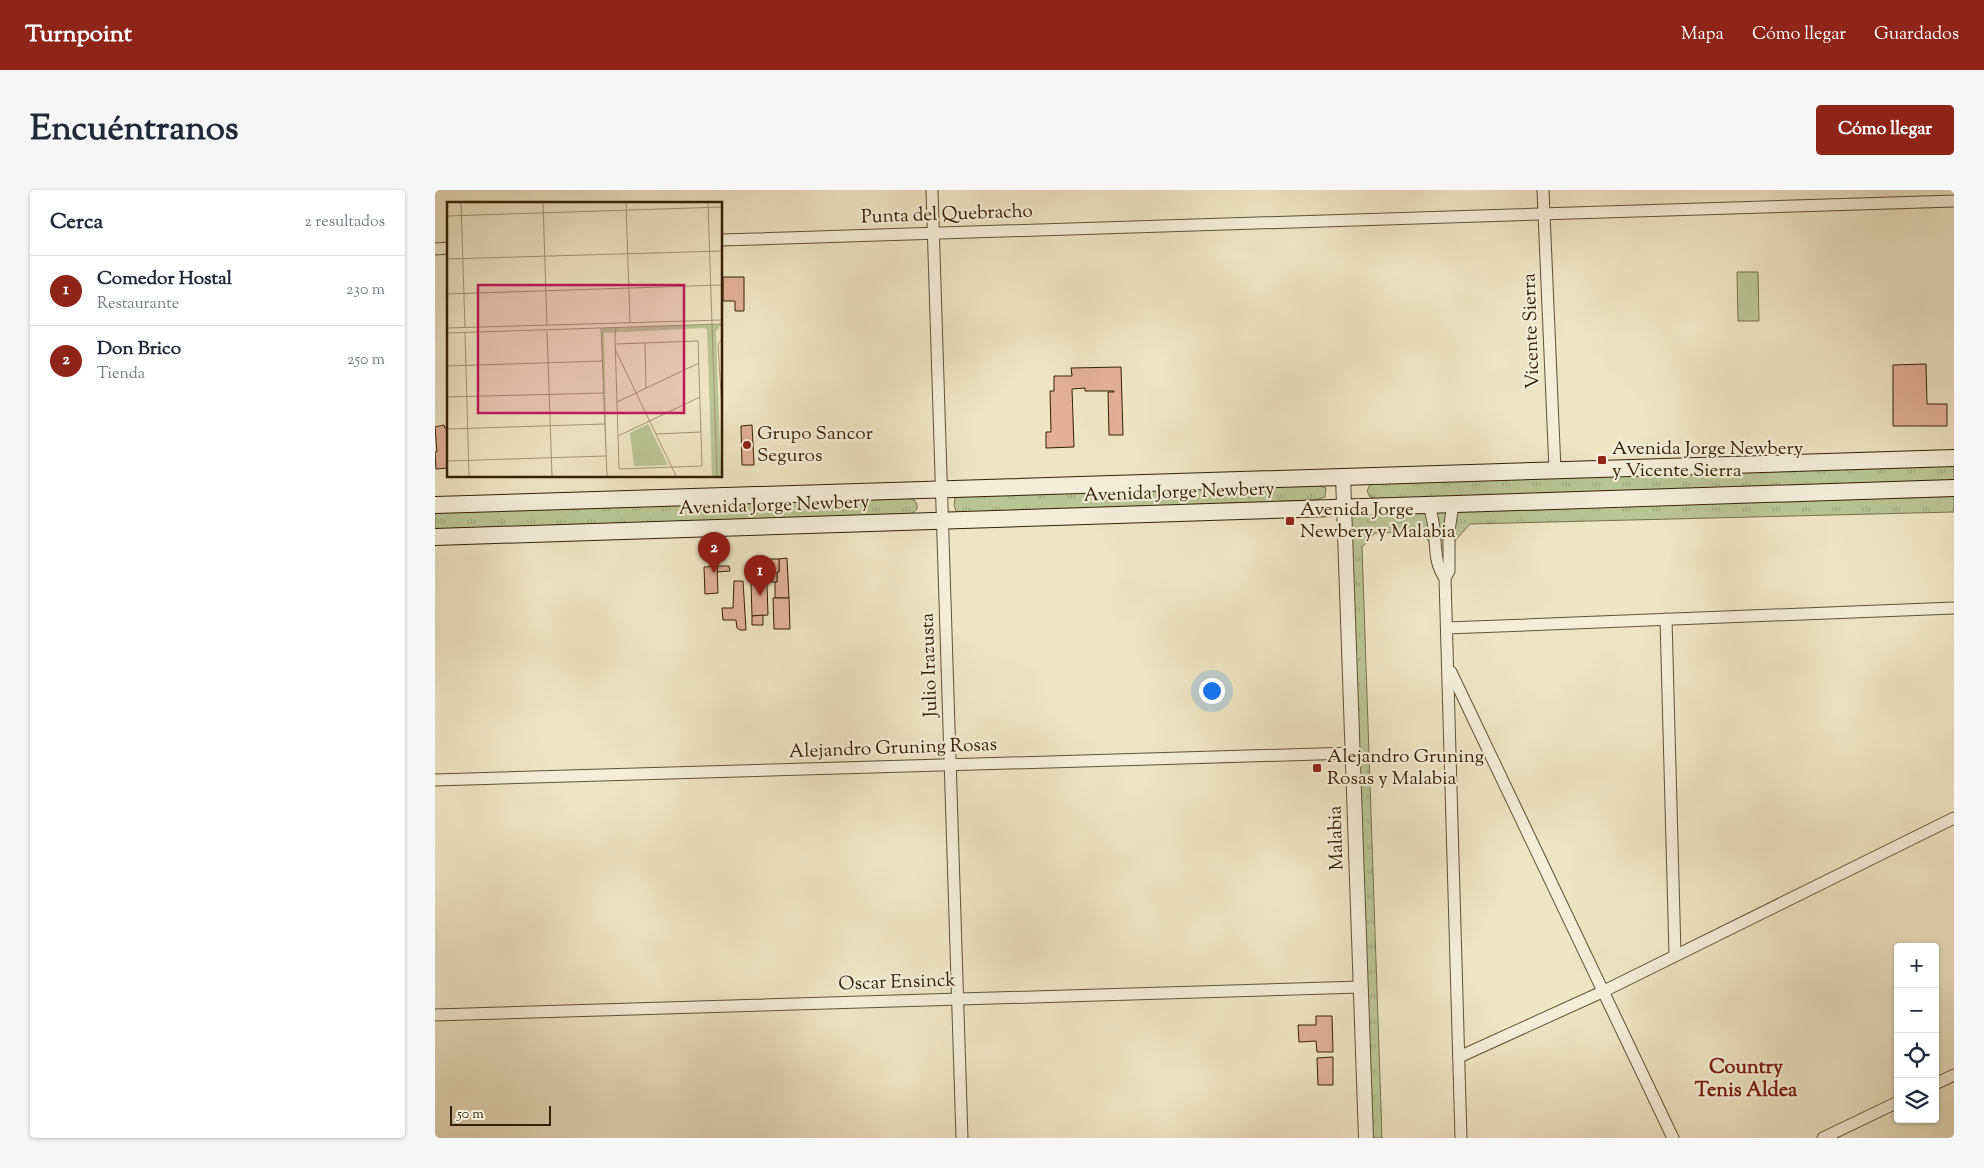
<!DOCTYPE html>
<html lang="es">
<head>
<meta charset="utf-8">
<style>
  body { margin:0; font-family:"Sorts Mill Goudy",serif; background:#f6f6f7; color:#1f2937 }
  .controls { position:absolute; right:15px; bottom:15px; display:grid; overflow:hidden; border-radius:5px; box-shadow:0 1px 4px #0004 }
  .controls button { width:45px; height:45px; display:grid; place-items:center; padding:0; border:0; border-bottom:1px solid #e0e1e3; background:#fff; color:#1f2937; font:25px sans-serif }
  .scale { position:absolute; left:15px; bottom:12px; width:101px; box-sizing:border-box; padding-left:5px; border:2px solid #352005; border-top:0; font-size:14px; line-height:18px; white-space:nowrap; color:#352005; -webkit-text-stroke:4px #f4eed9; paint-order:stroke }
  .you { position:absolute; left:776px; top:500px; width:18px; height:18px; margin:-12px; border:4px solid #fff; border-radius:50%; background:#1a73e8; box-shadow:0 0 0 8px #1a73e833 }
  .badge { display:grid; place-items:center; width:32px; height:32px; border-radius:50%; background:#8f2418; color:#fff; font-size:16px; font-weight:700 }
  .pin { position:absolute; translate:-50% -41px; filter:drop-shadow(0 1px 2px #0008) }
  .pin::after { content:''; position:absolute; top:26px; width:18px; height:15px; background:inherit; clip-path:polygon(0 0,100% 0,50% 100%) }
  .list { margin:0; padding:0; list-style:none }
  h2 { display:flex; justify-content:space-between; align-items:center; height:65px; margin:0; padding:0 20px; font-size:21px }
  h2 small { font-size:16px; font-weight:400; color:#747a83 }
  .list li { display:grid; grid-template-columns:32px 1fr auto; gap:15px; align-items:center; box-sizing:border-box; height:70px; padding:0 20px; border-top:1px solid #e0e1e3 }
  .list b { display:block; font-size:19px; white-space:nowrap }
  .list p { margin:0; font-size:16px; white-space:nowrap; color:#747a83 }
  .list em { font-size:16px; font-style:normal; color:#747a83 }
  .icon { flex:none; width:28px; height:28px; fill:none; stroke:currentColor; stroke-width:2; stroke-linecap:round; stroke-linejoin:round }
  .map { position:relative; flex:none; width:1519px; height:948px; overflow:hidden; border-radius:5px }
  header { display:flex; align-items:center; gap:30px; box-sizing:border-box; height:70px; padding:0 25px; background:#8f2418; color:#fff }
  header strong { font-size:24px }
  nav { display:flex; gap:28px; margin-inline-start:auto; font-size:18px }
  .intro { display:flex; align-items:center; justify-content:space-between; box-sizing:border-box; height:120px; padding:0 30px }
  h1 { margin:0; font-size:35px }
  .button { padding:12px 22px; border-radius:5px; background:#8f2418; color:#fff; font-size:18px; font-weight:700 }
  main { display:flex; gap:30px; padding:0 30px }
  aside { flex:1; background:#fff; border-radius:5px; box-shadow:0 1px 4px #0004 }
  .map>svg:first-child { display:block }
  .grass { fill:url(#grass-tufts); stroke:#77724d }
  .garden { fill:#b9c595; stroke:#77724d }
  .building { fill:#e1b097; stroke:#352005 }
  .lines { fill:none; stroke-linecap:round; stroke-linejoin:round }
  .minor-casing { stroke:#635135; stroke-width:13 }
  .tertiary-casing { stroke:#635135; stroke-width:16 }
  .secondary-casing { stroke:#352005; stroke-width:18 }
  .minor { stroke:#f4eed9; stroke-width:11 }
  .tertiary { stroke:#f4eed9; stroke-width:14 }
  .secondary { stroke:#f4eed9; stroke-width:16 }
  .poi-dot { fill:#8f2418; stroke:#f4eed9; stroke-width:2 }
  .labels { text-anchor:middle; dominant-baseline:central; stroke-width:4.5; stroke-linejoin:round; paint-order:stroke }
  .street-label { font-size:19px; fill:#352005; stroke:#f4eed9 }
  .poi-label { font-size:19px; fill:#352005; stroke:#f4eed9; text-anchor:start }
  .neighbourhood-label { font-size:20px; font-weight:bold; fill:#7a1f14; stroke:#f4eed9 }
  .inset-road { fill:none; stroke:#a49678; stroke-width:1 }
  .view { fill:#c2185b; fill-opacity:0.15; stroke:#c2185b; stroke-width:2.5 }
  .inset-edge { fill:none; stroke:#352005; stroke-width:2.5 }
</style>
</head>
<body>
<header>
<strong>Turnpoint</strong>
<nav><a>Mapa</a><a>Cómo llegar</a><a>Guardados</a></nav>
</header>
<div class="intro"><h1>Encuéntranos</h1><a class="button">Cómo llegar</a></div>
<main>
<aside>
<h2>Cerca<small>2 resultados</small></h2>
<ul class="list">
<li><span class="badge">1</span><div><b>Comedor Hostal</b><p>Restaurante</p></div><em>230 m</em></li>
<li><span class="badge">2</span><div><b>Don Brico</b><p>Tienda</p></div><em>250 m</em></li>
</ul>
</aside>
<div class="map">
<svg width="1519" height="948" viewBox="0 0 1519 948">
  <defs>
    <pattern id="grass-tufts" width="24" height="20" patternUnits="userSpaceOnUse" patternTransform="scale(1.25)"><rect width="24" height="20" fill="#b9c595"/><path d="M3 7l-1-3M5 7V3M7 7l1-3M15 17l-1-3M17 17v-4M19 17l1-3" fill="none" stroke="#a0a97f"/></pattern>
  </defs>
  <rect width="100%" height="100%" fill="#eee5c5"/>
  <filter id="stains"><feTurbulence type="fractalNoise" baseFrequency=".004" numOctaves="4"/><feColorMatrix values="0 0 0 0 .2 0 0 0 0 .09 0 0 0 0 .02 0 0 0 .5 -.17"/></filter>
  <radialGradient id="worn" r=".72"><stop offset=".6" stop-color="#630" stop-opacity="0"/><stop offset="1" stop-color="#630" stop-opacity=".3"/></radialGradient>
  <g class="grass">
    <path d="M1519 275V290L940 309 935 307 932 301 935 295 942 293Z"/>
    <path d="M882 295 891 298 890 307 880 310 525 323 521 321 519 315 520 308 525 306Z"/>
    <path d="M1519 298V322L1035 334 1019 352 1003 349 995 352 983 342 940 343 927 357 947 948H931L909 317Z"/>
    <path d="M473 308 479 310 482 314V319L477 324 0 339V322Z"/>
  </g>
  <path class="garden" d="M1323 82 1324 131H1303L1302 82Z"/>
  <g class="building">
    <path d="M288 87H309V121H300V111H288Z"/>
    <path d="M1491 174 1492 214H1512V236H1458V175Z"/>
    <path d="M686 177 688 245H674L673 202H679V201H650V198L637 199 639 257 611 258V242H616L615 201H619V186H637L636 178Z"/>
    <path d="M9 235 10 238H14V278L1 279 0 262H2L0 237Z"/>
    <path d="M317 235 319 275H307L306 236Z"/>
    <path d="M352 368 354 408H340V392H342V382H344V369Z"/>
    <path d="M335 369H344V382H342V392H336Z"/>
    <path d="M282 376H294L295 381 282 382Z"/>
    <path d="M282 376 283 403 270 404 269 377Z"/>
    <path d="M316 378H326L327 394H316Z"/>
    <path d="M299 391H308L311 440H305L302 438 301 430H288L287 418H298Z"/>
    <path d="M316 394H332L333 425 317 426Z"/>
    <path d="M338 408H354L355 439H339Z"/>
    <path d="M328 425V435H317V426Z"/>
    <path d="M881 826H897L898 862H882L881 851 864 852 863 835H881Z"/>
    <path d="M898 867V895H883L882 868Z"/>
  </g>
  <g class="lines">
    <defs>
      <g id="minor">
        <path d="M497 0 527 948"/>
        <path d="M1108 0 1120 280"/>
        <path d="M286 50 1519 11"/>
        <path d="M0 59 14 58"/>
        <path d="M1018 314 1014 341V381L1010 388 1026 948"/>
        <path d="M994 315C996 323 998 330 999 338 1001 355 999 374 1010 388"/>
        <path d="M1231 429 1240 764"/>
        <path d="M1012 438 1519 418"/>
        <path d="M1016 482 1238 948"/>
        <path d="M0 590 917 563"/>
        <path d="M0 825 925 797"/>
        <path d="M1024 867 1167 802 1519 628"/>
        <path d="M1500 894 1519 885"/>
        <path d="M1388 948 1463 912"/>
      </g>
      <path id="tertiary" d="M908 286 931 948"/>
      <g id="secondary">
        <path d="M0 315 1519 268"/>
        <path d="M0 347 1519 298"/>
      </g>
    </defs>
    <use href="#minor" class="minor-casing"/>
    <use href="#tertiary" class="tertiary-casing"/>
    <use href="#secondary" class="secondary-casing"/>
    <use href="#minor" class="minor"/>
    <use href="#tertiary" class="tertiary"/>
    <use href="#secondary" class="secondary"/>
  </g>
  <g class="poi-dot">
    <circle cx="312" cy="255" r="5"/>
    <rect x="1162" y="265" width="10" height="10" rx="2.5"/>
    <rect x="850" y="326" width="10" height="10" rx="2.5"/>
    <rect x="877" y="573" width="10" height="10" rx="2.5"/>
  </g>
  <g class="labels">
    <g class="street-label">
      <text transform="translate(512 25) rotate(-2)">Punta del Quebracho</text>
      <text transform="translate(1097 141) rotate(-92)">Vicente Sierra</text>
      <text transform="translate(744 303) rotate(-2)">Avenida Jorge Newbery</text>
      <text transform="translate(339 316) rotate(-2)">Avenida Jorge Newbery</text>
      <text transform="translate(495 475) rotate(-92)">Julio Irazusta</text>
      <text transform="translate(458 559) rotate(-2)">Alejandro Gruning Rosas</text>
      <text transform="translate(902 648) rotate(-92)">Malabia</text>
      <text transform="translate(462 793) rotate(-2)">Oscar Ensinck</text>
    </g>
    <g class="poi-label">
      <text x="322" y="244">Grupo Sancor<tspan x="322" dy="22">Seguros</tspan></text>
      <text x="1177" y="259">Avenida Jorge Newbery<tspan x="1177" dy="22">y Vicente Sierra</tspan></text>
      <text x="865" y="320">Avenida Jorge<tspan x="865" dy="22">Newbery y Malabia</tspan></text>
      <text x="892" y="567">Alejandro Gruning<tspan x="892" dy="22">Rosas y Malabia</tspan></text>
    </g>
    <g class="neighbourhood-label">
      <text x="1311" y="878">Country<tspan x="1311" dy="23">Tenis Aldea</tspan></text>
    </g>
  </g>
  <g transform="translate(12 12)">
    <rect width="275" height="275" fill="#eee5c5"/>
    <path d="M275 122 269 129 274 274H265L260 127 257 126 157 131 160 274 154 126Z" fill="#b9c595"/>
    <path d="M201 222 221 263 187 264 183 231Z" fill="#b9c595"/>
    <path class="inset-road" d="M14 1 18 126M96 1 100 123M179 1 183 121M261 1 270 274M0 14 275 5M0 57 275 49M0 92 275 83M0 126 275 118M154 126 160 274M100 129 105 274M0 131 275 122M18 131 22 274M275 137 271 142 275 208M198 141 199 186M168 142 251 139 255 264 172 267 168 135 169 125M169 149 229 274M0 164 156 159M0 195 157 191M170 200 252 161M0 227 158 222M275 227V249M209 232 254 230M171 234 253 195M0 259 159 254"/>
    <path class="view" d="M31 83H237V211H31Z"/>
    <rect width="275" height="275" class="inset-edge"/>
  </g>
  <rect width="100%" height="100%" filter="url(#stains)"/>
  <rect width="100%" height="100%" fill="url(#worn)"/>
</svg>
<div class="controls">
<button>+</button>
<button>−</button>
<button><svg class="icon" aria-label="locate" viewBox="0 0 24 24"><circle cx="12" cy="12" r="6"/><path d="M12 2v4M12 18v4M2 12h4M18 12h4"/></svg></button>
<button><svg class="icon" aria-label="layers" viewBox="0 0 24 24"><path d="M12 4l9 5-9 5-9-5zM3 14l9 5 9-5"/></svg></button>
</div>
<div class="scale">50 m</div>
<div class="you"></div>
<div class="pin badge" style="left:325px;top:406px">1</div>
<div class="pin badge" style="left:279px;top:383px">2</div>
</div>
</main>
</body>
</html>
